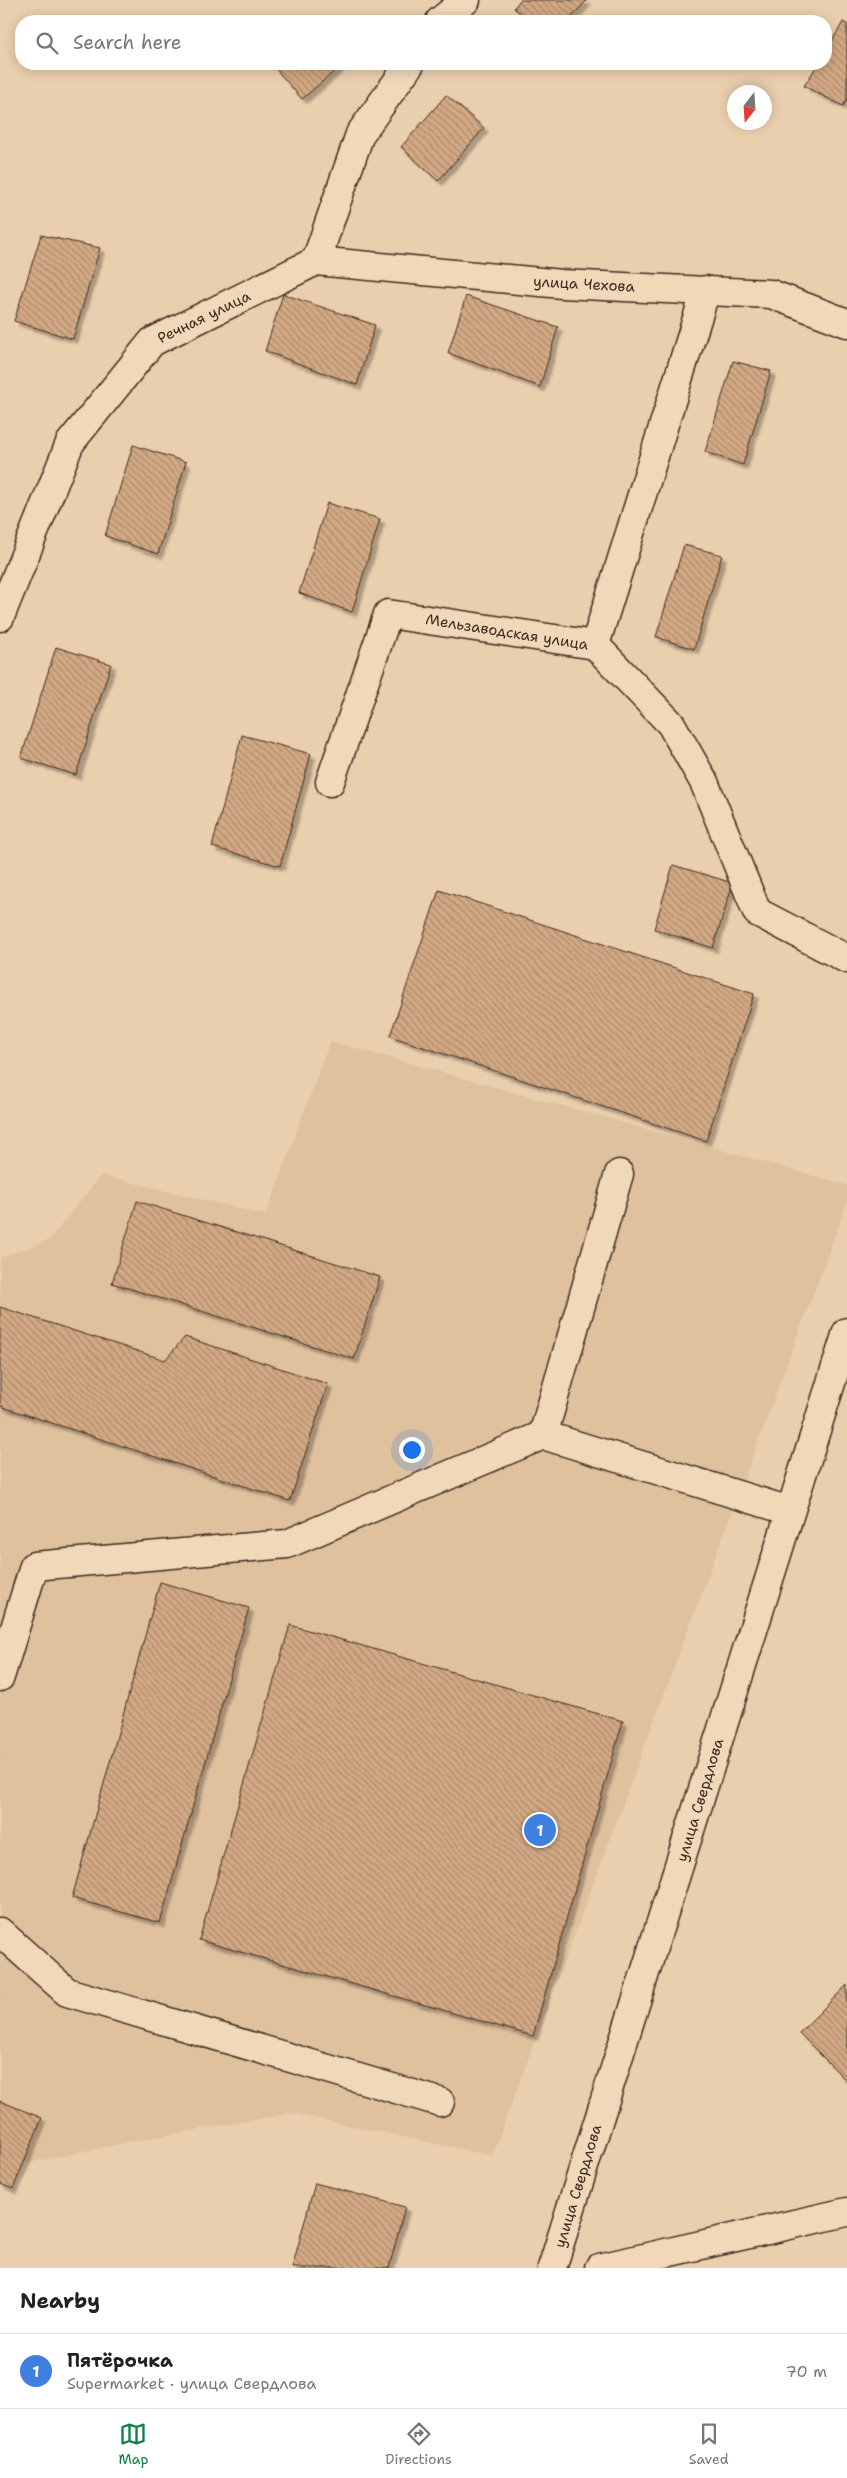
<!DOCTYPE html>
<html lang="en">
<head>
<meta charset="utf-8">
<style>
  body { margin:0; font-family:"Shantell Sans",sans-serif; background:#f6f6f6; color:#222 }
  .compass { position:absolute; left:727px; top:85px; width:45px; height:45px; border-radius:50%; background:#fff; box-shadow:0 2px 12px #0003; rotate:197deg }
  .you { position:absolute; left:411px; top:1449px; width:18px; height:18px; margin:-12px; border:4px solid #fff; border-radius:50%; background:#1a73e8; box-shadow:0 0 0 8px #1a73e833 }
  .badge { display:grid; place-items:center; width:32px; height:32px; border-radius:50%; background:#0b8043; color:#fff; font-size:16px; font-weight:700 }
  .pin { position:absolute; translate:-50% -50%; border:2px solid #fff; box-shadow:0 1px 5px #0006 }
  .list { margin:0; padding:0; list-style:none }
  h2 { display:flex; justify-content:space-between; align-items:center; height:65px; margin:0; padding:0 20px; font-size:21px }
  h2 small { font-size:16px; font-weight:400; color:#767676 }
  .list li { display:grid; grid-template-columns:32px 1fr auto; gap:15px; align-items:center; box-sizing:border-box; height:75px; padding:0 20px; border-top:1px solid #e0e0e0 }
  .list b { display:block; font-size:19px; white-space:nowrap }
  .list p { margin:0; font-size:16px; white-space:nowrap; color:#767676 }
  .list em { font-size:16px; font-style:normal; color:#767676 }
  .icon { flex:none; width:28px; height:28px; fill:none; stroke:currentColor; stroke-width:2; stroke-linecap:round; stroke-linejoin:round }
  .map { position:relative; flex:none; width:847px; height:2268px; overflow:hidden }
  .search { position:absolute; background:#fff; box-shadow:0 2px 12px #0003; left:15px; right:15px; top:15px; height:55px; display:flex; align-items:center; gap:12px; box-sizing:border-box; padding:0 18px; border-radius:20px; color:#767676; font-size:19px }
  .sheet { height:140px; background:#fff }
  nav { display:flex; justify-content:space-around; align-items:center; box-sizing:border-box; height:70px; border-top:1px solid #e0e0e0; background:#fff; font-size:14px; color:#767676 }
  nav a { display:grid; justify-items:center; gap:2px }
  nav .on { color:#0b8043 }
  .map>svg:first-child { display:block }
  .built { fill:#e0c19e }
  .building { fill:url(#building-back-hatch); stroke:#3b2a1e; filter:url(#shadow) }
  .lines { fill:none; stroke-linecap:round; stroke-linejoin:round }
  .minor-casing { stroke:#3b2a1e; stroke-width:31 }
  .major-casing { stroke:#3b2a1e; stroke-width:31 }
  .minor { stroke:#f0d8b8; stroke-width:28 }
  .major { stroke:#f0d8b8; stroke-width:28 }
  .labels { text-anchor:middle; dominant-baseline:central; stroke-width:4.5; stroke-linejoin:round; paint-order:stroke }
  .street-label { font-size:15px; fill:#3b2a1e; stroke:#f0d8b8 }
</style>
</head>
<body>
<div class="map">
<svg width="847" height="2268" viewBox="0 0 847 2268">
  <defs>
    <pattern id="building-back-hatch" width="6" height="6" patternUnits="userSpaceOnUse" patternTransform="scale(1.25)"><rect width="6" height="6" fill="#d3a984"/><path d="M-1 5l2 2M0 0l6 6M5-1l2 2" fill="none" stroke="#ac8a6b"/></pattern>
    <filter id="shadow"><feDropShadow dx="4.5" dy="4.5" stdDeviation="1" flood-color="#0004"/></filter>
  </defs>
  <rect width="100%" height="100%" fill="#eacfae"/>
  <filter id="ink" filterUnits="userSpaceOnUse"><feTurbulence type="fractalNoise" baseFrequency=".02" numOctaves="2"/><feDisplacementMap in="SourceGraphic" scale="10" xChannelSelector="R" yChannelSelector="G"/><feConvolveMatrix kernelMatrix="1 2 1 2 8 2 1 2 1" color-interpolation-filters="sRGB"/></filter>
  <g filter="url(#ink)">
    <path class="built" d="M330 1041 847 1185V1203L492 2156 291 2113 129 2142 0 2169V1258L49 1240 101 1175 266 1215Z"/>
    <g class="building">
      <path d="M520 0H587L568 21H529L514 8Z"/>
      <path d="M843 22 847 24V99L843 106 804 86 818 64H826V51Z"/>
      <path d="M278 64H343L302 99 274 67Z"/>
      <path d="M446 95 484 128 438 181 401 147Z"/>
      <path d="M41 235 100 248 73 339 14 321Z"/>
      <path d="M283 294 375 325 357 385 265 351Z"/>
      <path d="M466 296 558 327 540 387 448 353Z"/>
      <path d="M733 361 771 371 743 465 705 452Z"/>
      <path d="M133 445 186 462 158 554 105 536Z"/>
      <path d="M327 503 380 519 352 612 299 593Z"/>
      <path d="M684 545 722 555 694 649 656 637Z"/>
      <path d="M56 647 111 664 76 775 21 758Z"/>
      <path d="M242 735 311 754 280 866 212 847Z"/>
      <path d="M673 865 733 883 713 948 654 929Z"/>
      <path d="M439 890 754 994 706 1141 390 1036Z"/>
      <path d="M137 1201 380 1277 354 1359 112 1283Z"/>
      <path d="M0 1307 165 1360 185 1337 328 1384 290 1501 0 1406Z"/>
      <path d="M160 1582 249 1608 160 1923 72 1898Z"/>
      <path d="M290 1625 623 1721 533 2036 199 1940Z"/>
      <path d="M847 1985V2081L799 2033Z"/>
      <path d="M0 2101 42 2118 13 2189 0 2184Z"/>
      <path d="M315 2183 405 2207 389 2268H292Z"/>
    </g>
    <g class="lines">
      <defs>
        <g id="minor">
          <path d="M440 21 466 0"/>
          <path d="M316 261 562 284 771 294 847 323"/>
          <path d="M0 617 70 443 152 342 316 261 360 134 410 64"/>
          <path d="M595 645 706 290"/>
          <path d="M330 782 388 614 595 645 671 724 704 782 757 912 847 959"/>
          <path d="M543 1435 619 1174"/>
          <path d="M0 1677 34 1566 287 1544 543 1435 790 1511"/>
          <path d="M0 1932 67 1992 440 2102"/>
        </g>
        <g id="major">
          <path d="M552 2268 847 1332"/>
          <path d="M599 2268 847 2212"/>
        </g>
      </defs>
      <use href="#minor" class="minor-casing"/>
      <use href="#major" class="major-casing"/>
      <use href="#minor" class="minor"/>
      <use href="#major" class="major"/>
    </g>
  </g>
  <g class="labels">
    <g class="street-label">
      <text transform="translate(584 284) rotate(3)">улица Чехова</text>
      <text transform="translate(204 317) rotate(-26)">Речная улица</text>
      <text transform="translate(507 632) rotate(9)">Мельзаводская улица</text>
      <text transform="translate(700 1800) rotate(-73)">улица Свердлова</text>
      <text transform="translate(578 2186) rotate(-73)">улица Свердлова</text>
    </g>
  </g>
</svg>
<svg class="compass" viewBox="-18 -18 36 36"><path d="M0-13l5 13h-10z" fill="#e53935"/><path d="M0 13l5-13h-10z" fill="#767676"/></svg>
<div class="you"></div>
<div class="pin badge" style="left:540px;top:1830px;background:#3f7fe0">1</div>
<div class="search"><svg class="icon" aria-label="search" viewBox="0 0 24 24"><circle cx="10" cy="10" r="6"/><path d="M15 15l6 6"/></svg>Search here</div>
</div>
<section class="sheet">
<h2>Nearby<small></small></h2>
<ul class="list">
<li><span class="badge" style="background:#3f7fe0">1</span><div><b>Пятёрочка</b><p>Supermarket · улица Свердлова</p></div><em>70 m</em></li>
</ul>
</section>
<nav>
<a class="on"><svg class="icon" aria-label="map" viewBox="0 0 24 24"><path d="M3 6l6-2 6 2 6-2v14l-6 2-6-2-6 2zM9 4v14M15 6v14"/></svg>Map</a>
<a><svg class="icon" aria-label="directions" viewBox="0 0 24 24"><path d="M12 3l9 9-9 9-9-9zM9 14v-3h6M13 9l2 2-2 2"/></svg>Directions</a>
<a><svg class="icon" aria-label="saved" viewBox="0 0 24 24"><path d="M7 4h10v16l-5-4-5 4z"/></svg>Saved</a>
</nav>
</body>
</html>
